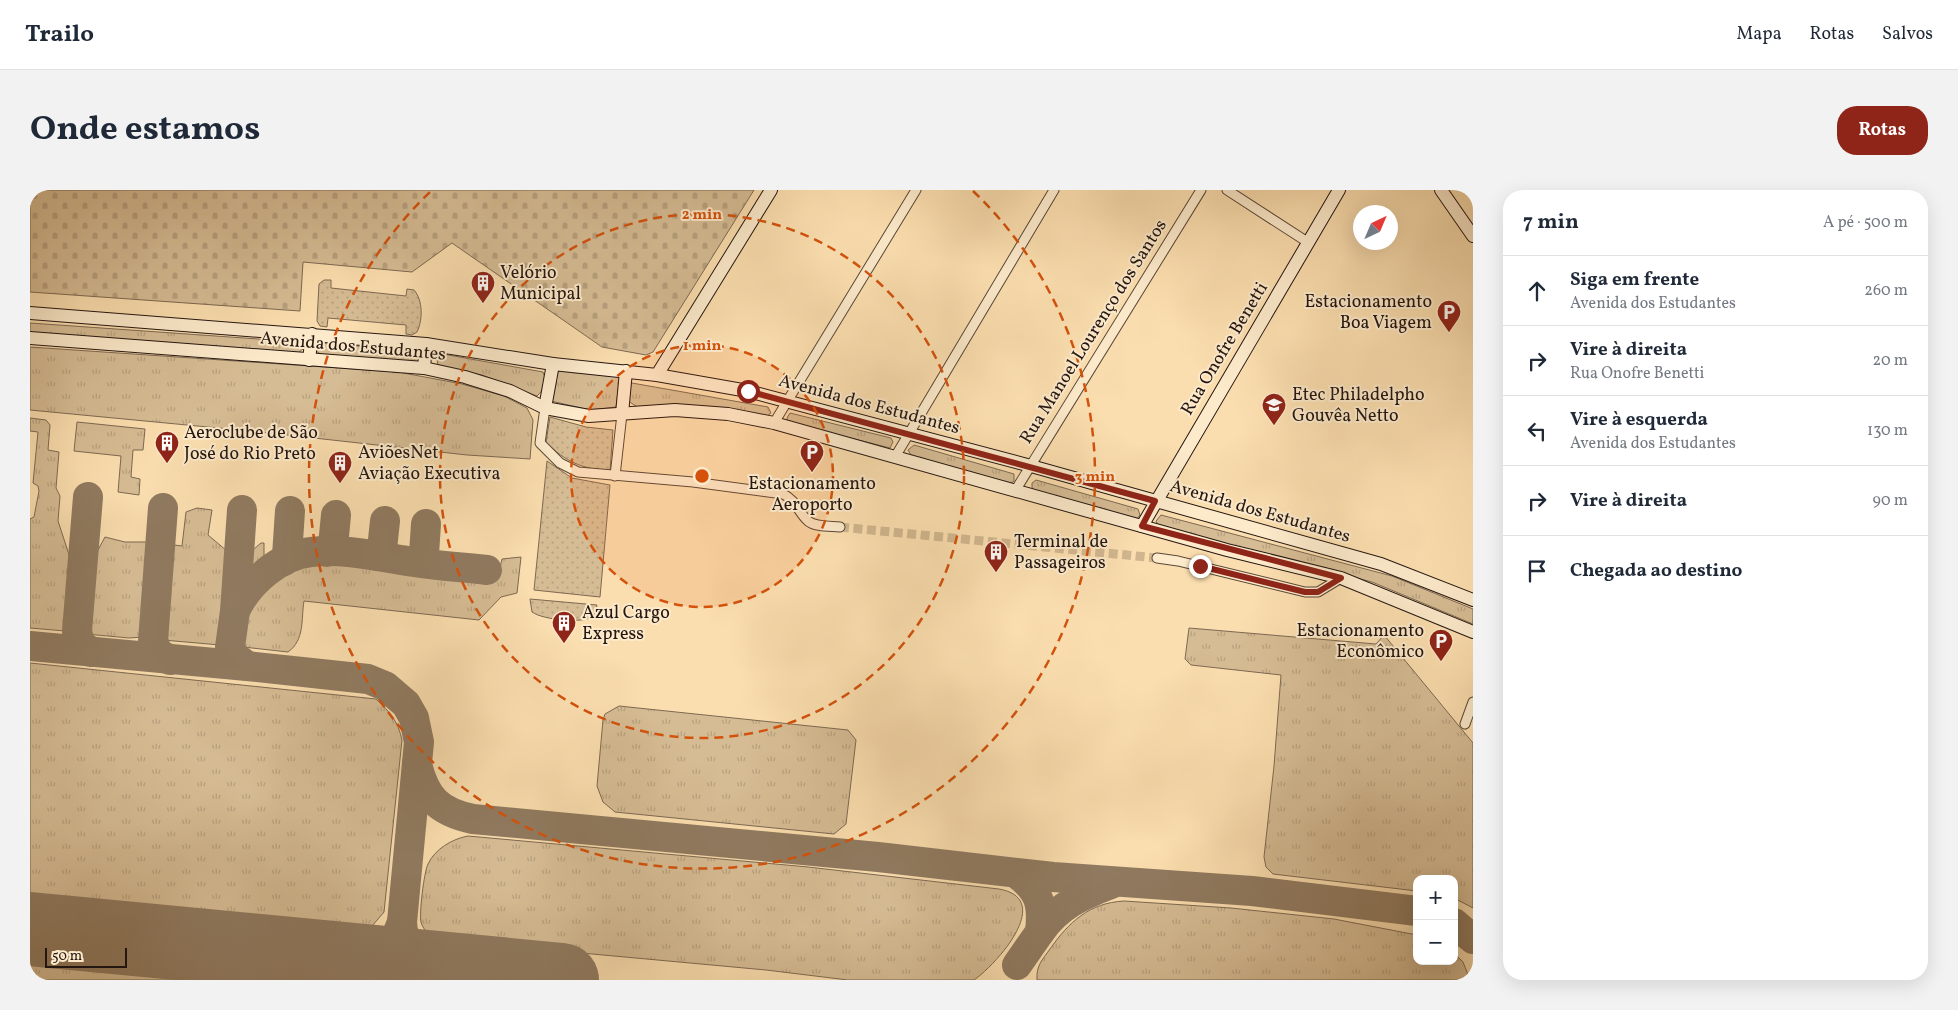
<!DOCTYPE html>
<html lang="pt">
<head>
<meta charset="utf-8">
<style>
  body { margin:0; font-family:Vollkorn,serif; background:#f2f2f3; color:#1f2937 }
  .controls { position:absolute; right:15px; bottom:15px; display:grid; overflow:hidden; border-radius:10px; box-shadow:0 5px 20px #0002 }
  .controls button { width:45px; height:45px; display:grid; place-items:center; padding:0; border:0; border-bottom:1px solid #e0e1e3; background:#fff; color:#1f2937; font:25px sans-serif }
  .compass { position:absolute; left:1323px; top:15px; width:45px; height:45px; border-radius:50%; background:#fff; box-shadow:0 5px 20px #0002; rotate:44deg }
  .scale { position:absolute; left:15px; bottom:12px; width:82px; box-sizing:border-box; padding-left:5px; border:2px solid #241611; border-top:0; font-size:14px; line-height:18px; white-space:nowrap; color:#241611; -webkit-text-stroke:4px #fceacb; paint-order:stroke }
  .stop { position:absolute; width:15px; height:15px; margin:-11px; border:4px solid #8f2418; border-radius:50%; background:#fff }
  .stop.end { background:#8f2418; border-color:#fff; box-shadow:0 1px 5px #0008 }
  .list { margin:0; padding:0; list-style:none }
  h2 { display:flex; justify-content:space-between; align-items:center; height:65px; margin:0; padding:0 20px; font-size:21px }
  h2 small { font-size:16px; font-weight:400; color:#747a83 }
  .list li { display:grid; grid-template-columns:32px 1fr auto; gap:15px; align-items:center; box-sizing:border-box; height:70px; padding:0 20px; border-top:1px solid #e0e1e3 }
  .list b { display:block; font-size:19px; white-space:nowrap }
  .list p { margin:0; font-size:16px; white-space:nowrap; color:#747a83 }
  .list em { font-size:16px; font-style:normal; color:#747a83 }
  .icon { flex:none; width:28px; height:28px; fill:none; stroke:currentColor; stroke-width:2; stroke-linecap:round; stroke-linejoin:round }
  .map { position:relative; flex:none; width:1443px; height:790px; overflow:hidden; border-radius:20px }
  header { display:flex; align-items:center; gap:30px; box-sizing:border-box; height:70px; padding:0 25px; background:#fff; border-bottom:1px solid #e0e1e3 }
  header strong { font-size:24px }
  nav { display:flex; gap:28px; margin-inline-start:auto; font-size:18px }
  .intro { display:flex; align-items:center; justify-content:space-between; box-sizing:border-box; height:120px; padding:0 30px }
  h1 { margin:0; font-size:35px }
  .button { padding:12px 22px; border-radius:20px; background:#8f2418; color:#fff; font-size:18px; font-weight:700 }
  main { display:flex; gap:30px; padding:0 30px }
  aside { flex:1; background:#fff; border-radius:20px; box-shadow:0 5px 20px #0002 }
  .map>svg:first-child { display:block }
  .grass { fill:url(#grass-tufts); stroke:#7d6952 }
  .cemetery { fill:url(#cemetery-stones); stroke:#7d6952 }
  .park { fill:url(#park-dots); stroke:#7d6952 }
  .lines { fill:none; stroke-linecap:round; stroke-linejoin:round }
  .taxiway { stroke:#907a60; stroke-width:30 }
  .runway { stroke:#907a60; stroke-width:74 }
  .street-tunnel { stroke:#d0b68f; stroke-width:9; stroke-dasharray:9 4.5; stroke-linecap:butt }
  .street-casing { stroke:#5a4838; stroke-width:11 }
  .secondary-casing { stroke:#241611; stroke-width:14 }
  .street { stroke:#fceacb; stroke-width:9 }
  .secondary { stroke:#fceacb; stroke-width:12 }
  .route { stroke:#8f2418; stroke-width:6 }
  .ring { fill:none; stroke:#d4520c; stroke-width:2.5; stroke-dasharray:9 6 }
  .labels { text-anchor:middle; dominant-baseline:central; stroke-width:4; stroke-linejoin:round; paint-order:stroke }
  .poi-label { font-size:18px; fill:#241611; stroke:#fceacb; text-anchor:start }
  .street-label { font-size:18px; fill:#241611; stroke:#fceacb }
  .centre { fill:#d4520c; stroke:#fceacb; stroke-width:2.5 }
  .ring-label { font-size:15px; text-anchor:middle; font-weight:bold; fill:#d4520c; stroke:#fceacb; stroke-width:4; stroke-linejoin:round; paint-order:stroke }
</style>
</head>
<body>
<header>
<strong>Trailo</strong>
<nav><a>Mapa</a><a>Rotas</a><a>Salvos</a></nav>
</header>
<div class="intro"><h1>Onde estamos</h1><a class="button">Rotas</a></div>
<main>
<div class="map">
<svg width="1443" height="790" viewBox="0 0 1443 790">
  <defs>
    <pattern id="grass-tufts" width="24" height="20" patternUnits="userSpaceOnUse" patternTransform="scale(1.25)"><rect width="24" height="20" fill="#d6bc94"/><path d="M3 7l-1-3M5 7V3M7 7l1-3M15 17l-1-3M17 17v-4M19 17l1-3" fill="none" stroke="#b8a17f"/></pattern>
    <pattern id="cemetery-stones" width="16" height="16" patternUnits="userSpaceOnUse" patternTransform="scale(1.25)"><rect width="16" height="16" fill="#d6bc94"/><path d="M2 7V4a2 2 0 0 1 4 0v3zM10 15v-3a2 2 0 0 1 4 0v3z" fill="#b8a17f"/></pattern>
    <pattern id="park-dots" width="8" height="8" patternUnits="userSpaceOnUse" patternTransform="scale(1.25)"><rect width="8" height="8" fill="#d6bc94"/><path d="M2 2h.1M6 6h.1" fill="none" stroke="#b8a17f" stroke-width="1.8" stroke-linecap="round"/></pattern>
  </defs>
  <rect width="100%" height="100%" fill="#fbdeaf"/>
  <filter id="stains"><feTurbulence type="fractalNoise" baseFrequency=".004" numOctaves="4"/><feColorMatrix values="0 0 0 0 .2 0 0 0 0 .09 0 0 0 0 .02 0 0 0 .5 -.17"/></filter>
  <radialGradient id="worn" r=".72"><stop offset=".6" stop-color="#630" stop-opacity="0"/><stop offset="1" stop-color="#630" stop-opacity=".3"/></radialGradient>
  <g class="grass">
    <path d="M0 133 271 152 273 159 268 163 0 145Z"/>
    <path d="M296 153 390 162V175L328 167 292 165 286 161 289 155Z"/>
    <path d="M0 157 368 182 432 194 474 206 497 218 503 230 500 269 437 265 230 242 0 220Z"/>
    <path d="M413 164 513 182C517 191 515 199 507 206L452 185 408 176 407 169Z"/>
    <path d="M527 180 590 186 586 217 560 220 521 211Z"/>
    <path d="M602 193 738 217 741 223 737 226 609 218 598 211V199Z"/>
    <path d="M760 223 861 248 863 252 860 258 758 232 757 228Z"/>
    <path d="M0 228 16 230 20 235 18 260 29 262 26 298 30 306 28 331 44 380 39 438 35 441 0 438V329L4 327 9 301 8 296 3 293 8 242 0 241Z"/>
    <path d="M47 232 115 239 113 260H103L101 287 110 289 109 305 88 302 91 266 44 261Z"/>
    <path d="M884 255 984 284V291L980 294 881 265 878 260Z"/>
    <path d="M1006 290 1108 319 1110 325 1106 330 1006 301 1002 298V293Z"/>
    <path d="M167 318 182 320 178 345 203 366 196 445 190 455 133 450 129 446 137 354 152 356 156 322Z"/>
    <path d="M1131 325 1362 386 1443 419V434L1342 392 1128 336 1126 331Z"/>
    <path d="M75 347 95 352H124L119 423 114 447 99 448 56 444 51 437 56 382Z"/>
    <path d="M231 353H234V378L221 388 214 389C207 374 220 362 231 353Z"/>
    <path d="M491 367 487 403 471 407 449 430 274 411C271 429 275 450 258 462L213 457 209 454C202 418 237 386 266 373 274 369 285 369 293 368L468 386 472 369Z"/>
    <path d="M1159 438 1346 454 1354 445 1443 553V718L1424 708V689H1387V701L1243 684 1236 677 1234 667 1244 576 1251 485 1161 475 1155 469Z"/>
    <path d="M0 473 346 509C360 522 368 531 372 550L354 722 342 736 326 743 0 714Z"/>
    <path d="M589 516 818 540 826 550 816 634 804 644 585 622 573 612 567 596 573 530 575 524Z"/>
    <path d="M438 646 778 677 969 699C1025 709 967 774 944 790H818L736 780 410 750C403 748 393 741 391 732 389 724 394 682 398 674 405 659 422 649 438 646Z"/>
    <path d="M1094 711 1201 718 1304 729 1387 745V771H1424V763L1433 772 1440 790H1007C1006 776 1012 770 1020 759 1039 732 1059 713 1094 711Z"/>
    <path d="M0 768 230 790H0Z"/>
  </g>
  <path class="cemetery" d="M0 0H724L623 162 616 165 572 157 422 53 382 82 273 72 270 121 0 102Z"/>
  <g class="park">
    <path d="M294 90H301V98L376 106 377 99 384 100C393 110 393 130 387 142L382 145 376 144V135L298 128 297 137 290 136 287 131 289 94Z"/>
    <path d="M520 227 556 237 583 240 580 281C553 279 535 272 516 252Z"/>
    <path d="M517 271 542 288 580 295 570 407 504 400Z"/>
    <path d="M500 409 567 415 564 426C554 434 513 430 502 422Z"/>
  </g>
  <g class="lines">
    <g class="taxiway">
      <path d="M58 307 47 441 50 454 61 462"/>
      <path d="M133 318 123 451 128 463 140 470"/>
      <path d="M212 320 205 421 200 457 204 466 217 476"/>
      <path d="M297 362 303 356 306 325"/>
      <path d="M347 366 352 359 355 331"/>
      <path d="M254 371 257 366 260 321"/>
      <path d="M386 372 394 364 396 334"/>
      <path d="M205 421C218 393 250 365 281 362 314 358 351 367 384 372 408 376 432 377 457 380"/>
      <path d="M0 456 217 476 338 489 355 496 376 514 384 528 389 552 372 732"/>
      <path d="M387 574C395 608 409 622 443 629L848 667 1023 687 1222 701 1387 721"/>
      <path d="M987 684C1010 701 1013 715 1010 742 1028 716 1052 705 1081 694"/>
      <path d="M1424 733 1443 749"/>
      <path d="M325 769C353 767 363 758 372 732 373 757 387 770 410 777"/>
      <path d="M987 775 1010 742"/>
    </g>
    <path class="runway" d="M0 739 532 790"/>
    <path class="street-tunnel" d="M810 337 1127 368"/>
    <defs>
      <g id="street">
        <path d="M1197 0 1279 53"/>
        <path d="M515 218 510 253 530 273 548 282 663 292 753 304C766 310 768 322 778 331 785 337 800 336 810 337"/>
        <path d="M744 233 886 0"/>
        <path d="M865 267 1024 0"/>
        <path d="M585 286 592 224"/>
        <path d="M985 301 1171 0"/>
        <path d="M1127 368 1148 371 1275 402H1288L1311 388"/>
        <path d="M1435 534 1443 512"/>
      </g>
      <g id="secondary">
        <path d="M1411 0 1443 46"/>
        <path d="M0 123 396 154 523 174 627 185 718 201 1001 276 1351 374 1443 410"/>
        <path d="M0 148 394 178 435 187 480 201 515 218 559 226 645 220 698 224 744 233 1197 360 1311 388 1443 442"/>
        <path d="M279 170 282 144"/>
        <path d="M394 178 396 154"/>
        <path d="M627 185 741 0"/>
        <path d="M515 218 523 174"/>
        <path d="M592 224 596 181"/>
        <path d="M1112 336 1309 0"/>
      </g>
    </defs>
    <use href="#street" class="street-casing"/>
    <use href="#secondary" class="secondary-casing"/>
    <use href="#street" class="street"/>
    <use href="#secondary" class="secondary"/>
  </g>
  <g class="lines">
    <path class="route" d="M718 201 1125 311 1112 336 1311 388 1288 402H1275L1170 376"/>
  </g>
  <circle cx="672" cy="286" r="131" fill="#d4520c" fill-opacity=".12"/>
  <g class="ring">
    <circle cx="672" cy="286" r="131"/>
    <circle cx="672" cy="286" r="262"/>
    <path d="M943 1A393 393 0 1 1 401 1"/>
  </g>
  <defs>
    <symbol id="building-pin" viewBox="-11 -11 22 30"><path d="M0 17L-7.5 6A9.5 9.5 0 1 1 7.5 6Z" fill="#8f2418" stroke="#fceacb"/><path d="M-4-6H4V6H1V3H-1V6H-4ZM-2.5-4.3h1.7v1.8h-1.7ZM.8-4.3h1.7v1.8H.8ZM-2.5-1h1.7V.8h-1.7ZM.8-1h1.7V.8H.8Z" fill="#fff"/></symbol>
    <symbol id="parking-pin" viewBox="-11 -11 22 30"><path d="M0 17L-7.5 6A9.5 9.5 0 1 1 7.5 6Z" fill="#8f2418" stroke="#fceacb"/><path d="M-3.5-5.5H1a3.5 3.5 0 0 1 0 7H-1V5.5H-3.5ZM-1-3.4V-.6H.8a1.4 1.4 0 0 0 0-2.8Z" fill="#fff"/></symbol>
    <symbol id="university-pin" viewBox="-11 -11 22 30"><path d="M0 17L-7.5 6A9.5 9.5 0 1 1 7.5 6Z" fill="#8f2418" stroke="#fceacb"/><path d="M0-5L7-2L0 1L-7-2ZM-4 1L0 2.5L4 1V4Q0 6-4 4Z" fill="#fff"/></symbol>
  </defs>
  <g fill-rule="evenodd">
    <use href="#building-pin" x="439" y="79" width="28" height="38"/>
    <use href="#parking-pin" x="1405" y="108" width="28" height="38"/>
    <use href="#university-pin" x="1230" y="201" width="28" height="38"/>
    <use href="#building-pin" x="123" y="239" width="28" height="38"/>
    <use href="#parking-pin" x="768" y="248" width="28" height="38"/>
    <use href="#building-pin" x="296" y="259" width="28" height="38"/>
    <use href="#building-pin" x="952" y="348" width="28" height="38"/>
    <use href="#building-pin" x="520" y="419" width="28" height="38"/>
    <use href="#parking-pin" x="1397" y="437" width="28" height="38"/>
  </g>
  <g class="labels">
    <g class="poi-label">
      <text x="470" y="83">Velório<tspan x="470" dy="21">Municipal</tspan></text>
      <text x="1402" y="112" text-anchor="end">Estacionamento<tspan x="1402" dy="21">Boa Viagem</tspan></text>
      <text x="1262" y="205">Etec Philadelpho<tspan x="1262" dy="21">Gouvêa Netto</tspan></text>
      <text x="154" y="243">Aeroclube de São<tspan x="154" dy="21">José do Rio Preto</tspan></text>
      <text x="328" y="263">AviõesNet<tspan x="328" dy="21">Aviação Executiva</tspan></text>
      <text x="782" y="294" text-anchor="middle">Estacionamento<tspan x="782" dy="21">Aeroporto</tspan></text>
      <text x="984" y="352">Terminal de<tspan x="984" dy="21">Passageiros</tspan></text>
      <text x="552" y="423">Azul Cargo<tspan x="552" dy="21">Express</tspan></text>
      <text x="1394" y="441" text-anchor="end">Estacionamento<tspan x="1394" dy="21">Econômico</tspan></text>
    </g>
    <g class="street-label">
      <text transform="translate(1064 142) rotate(-58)">Rua Manoel Lourenço dos Santos</text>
      <text transform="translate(323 157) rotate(5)">Avenida dos Estudantes</text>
      <text transform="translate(1195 159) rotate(-59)">Rua Onofre Benetti</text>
      <text transform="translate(839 215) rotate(15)">Avenida dos Estudantes</text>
      <text transform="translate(1230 322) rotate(16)">Avenida dos Estudantes</text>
    </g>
  </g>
  <circle cx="672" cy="286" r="8" class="centre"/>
  <g class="ring-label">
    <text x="672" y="29">2 min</text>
    <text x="672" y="160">1 min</text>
    <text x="1065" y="291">3 min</text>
  </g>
  <rect width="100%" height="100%" filter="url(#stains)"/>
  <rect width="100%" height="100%" fill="url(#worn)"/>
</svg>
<div class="controls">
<button>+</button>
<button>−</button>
</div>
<svg class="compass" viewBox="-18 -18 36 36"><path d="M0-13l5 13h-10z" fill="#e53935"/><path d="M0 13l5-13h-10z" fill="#747a83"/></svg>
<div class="scale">50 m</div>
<div class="stop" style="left:718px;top:201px"></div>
<div class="stop end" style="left:1170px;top:376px"></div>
</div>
<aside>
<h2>7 min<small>A pé · 500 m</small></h2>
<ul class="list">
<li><svg class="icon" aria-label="ahead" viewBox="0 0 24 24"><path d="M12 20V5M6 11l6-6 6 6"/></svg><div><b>Siga em frente</b><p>Avenida dos Estudantes</p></div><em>260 m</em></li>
<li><svg class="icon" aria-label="right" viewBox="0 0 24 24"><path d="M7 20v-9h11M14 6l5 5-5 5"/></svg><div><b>Vire à direita</b><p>Rua Onofre Benetti</p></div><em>20 m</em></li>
<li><svg class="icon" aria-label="left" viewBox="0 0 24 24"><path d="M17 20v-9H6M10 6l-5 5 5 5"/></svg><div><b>Vire à esquerda</b><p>Avenida dos Estudantes</p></div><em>130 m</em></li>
<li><svg class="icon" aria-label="right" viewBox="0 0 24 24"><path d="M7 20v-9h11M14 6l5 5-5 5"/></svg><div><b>Vire à direita</b></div><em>90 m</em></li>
<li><svg class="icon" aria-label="arrive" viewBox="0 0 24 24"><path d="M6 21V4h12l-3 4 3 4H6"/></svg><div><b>Chegada ao destino</b></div></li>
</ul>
</aside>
</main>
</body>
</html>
